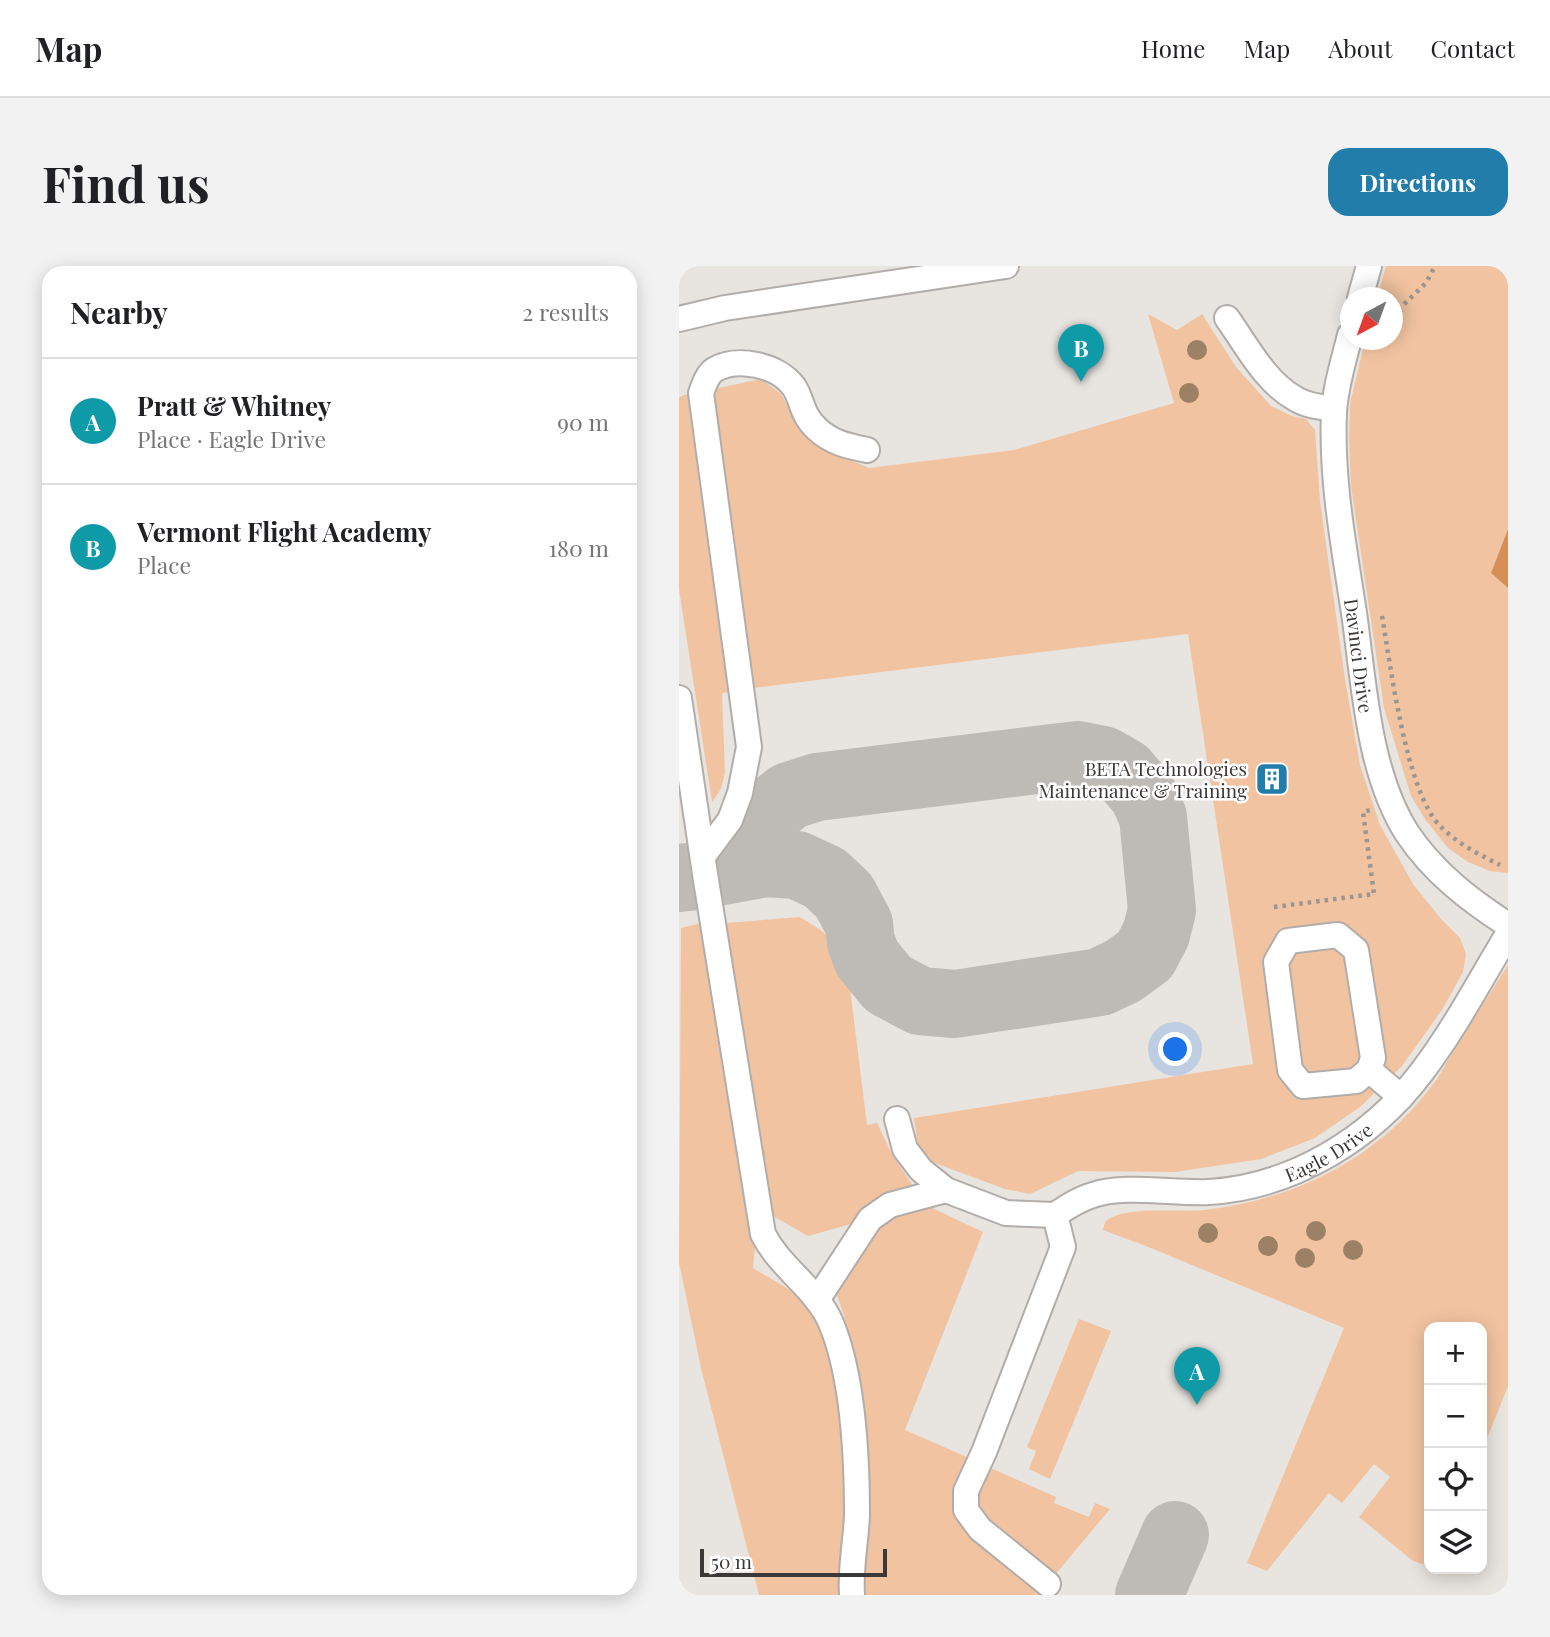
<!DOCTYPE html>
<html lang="en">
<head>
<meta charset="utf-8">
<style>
  body { margin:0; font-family:"Playfair Display",serif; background:#f2f2f2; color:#202124 }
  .controls { position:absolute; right:21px; bottom:21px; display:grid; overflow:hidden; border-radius:14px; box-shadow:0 4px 18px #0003 }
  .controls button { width:63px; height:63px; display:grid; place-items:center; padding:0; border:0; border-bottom:2px solid #e0e0e0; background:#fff; color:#202124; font:35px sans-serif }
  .compass { position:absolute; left:661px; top:21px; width:63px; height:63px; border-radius:50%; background:#fff; box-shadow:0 4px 18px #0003; rotate:221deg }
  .scale { position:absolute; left:21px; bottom:18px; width:187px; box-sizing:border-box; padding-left:7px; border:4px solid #3b3937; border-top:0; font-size:19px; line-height:24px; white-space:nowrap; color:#3b3937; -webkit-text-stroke:5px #fff; paint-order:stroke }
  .you { position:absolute; left:497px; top:784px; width:24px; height:24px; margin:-18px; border:5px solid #fff; border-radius:50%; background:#1a73e8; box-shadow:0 0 0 10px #1a73e833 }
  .badge { display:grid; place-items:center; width:46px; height:46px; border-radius:50%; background:#227dab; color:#fff; font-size:23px; font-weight:700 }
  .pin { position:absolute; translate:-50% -58px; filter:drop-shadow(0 2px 4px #0008) }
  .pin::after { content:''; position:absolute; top:37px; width:24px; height:21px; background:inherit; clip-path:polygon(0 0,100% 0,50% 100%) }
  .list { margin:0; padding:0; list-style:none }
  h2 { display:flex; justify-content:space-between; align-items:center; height:91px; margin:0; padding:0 28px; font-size:30px }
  h2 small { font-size:23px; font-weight:400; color:#757577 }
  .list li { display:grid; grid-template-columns:46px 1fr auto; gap:21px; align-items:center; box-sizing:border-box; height:126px; padding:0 28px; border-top:2px solid #e0e0e0 }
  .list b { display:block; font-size:26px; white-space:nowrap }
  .list p { margin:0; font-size:23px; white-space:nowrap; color:#757577 }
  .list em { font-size:23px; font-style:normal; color:#757577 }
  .icon { flex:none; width:38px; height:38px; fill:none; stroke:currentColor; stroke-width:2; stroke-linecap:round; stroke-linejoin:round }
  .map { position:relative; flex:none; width:829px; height:1329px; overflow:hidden; border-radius:21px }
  header { display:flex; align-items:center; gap:42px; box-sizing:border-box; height:98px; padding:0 35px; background:#fff; border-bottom:2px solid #e0e0e0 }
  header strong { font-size:33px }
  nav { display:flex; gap:38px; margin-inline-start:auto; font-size:24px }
  .intro { display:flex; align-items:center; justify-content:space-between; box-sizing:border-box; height:168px; padding:0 42px }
  h1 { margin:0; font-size:49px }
  .button { padding:18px 32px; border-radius:21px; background:#227dab; color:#fff; font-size:24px; font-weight:700 }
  main { display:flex; gap:42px; padding:0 42px }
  aside { flex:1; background:#fff; border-radius:21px; box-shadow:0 4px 18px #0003 }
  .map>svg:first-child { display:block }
  .green { fill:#f1c3a0 }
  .forest { fill:#d68f57 }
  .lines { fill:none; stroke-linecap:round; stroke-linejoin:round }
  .taxiway { stroke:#bebab6; stroke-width:68 }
  .minor-casing { stroke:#b2adaa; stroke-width:28 }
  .path { stroke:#999693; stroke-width:4.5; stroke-dasharray:3.5 5; stroke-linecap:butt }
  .minor { stroke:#fff; stroke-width:24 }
  .tree { fill:#9c8165 }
  .labels { text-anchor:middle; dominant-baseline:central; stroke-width:5; stroke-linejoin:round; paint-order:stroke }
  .street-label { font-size:19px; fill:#3b3937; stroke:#fff }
  .poi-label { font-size:19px; fill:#3b3937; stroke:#fff; text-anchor:end }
</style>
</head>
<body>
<header>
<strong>Map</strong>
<nav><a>Home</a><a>Map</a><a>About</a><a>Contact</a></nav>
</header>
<div class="intro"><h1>Find us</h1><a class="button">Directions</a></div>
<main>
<aside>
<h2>Nearby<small>2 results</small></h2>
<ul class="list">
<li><span class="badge" style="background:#0f9aa8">A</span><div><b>Pratt &amp; Whitney</b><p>Place · Eagle Drive</p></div><em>90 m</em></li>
<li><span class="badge" style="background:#0f9aa8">B</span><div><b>Vermont Flight Academy</b><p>Place</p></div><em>180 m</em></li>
</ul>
</aside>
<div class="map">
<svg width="829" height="1329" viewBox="0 0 829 1329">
  <rect width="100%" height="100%" fill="#e8e4e0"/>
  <g class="green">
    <path d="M707 0H829V263L812 307 829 322V607L811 605 789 596 769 582 746 553 732 530 705 442 672 220 670 171 671 138 686 74H713V32L698 31Z"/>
    <path d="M469 48 498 64 523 48 557 101 592 140 613 150 627 153 636 164 641 235 666 413 681 499 701 559 734 618 762 653 781 672 787 688 784 706 763 744 723 800 681 841 636 872 582 893 496 906 399 905 351 928 326 923 256 897 246 890 239 879 235 852 574 798 509 368 74 422 35 123 82 113 102 128 117 154 153 186 190 202 335 184 495 137Z"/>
    <path d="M12 127 57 425 43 427 46 507 42 523 33 536 0 323V131Z"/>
    <path d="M120 651C147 665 159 676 169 706L188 859 198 857 213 888 236 923 182 946 172 958 129 970 89 947 47 657Z"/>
    <path d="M26 656 76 980 74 1002C88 1011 112 1023 124 1034 163 1075 166 1178 166 1232 166 1264 161 1297 164 1329H80L22 1102 0 996 2 662Z"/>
    <path d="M829 699V1120L803 1185V1061H750V1300L734 1295 680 1251 711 1211 695 1198 663 1237 650 1227 588 1305 568 1297 665 1062 467 980 424 964 426 956C445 939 498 947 525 944 616 934 700 892 755 817 764 805 770 792 777 780 794 753 812 726 829 699Z"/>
    <path d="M251 941 304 966 226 1164 290 1192 279 1219 364 1324 360 1329H185V1146L165 1049 155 1021 197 957Z"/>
    <path d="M400 1053 432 1065 371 1213 350 1203 357 1185 348 1181Z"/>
    <path d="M307 1200 377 1231 375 1237 410 1251 416 1237 431 1243 375 1310 306 1257 294 1234Z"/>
  </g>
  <path class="forest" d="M829 263V322L812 307Z"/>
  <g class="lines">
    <g class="taxiway">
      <path d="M0 612 10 611 87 597 118 599 146 612 165 630 180 658 182 676 188 692 209 718 241 735 276 738 421 716 444 705 466 689 477 668 483 644 474 551 464 528 445 506 424 494 399 489 138 521 110 530 91 545 57 587 26 608"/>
      <path d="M470 1329 496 1269"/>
    </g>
    <defs>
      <g id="minor">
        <path d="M681 32 690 0"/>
        <path d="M548 52C568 80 586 116 617 133 628 140 642 141 655 143"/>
        <path d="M0 53 46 42 327 0"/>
        <path id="s1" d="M671 69C665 94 656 121 655 147 652 214 665 281 675 347 685 417 689 506 728 567 754 606 790 634 829 659"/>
        <path d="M0 432 26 608 84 968C102 1003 137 1022 152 1057 174 1110 178 1192 178 1249 177 1276 171 1302 173 1329"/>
        <path d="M24 590 51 554 61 527 70 481 22 127C25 119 28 109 35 104 58 90 99 99 115 121 124 135 122 148 138 163 153 177 169 180 188 184"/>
        <path d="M690 804 677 815 624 820 611 804 597 696 609 675 659 669 677 684 694 792 690 804 722 831"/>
        <path d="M218 853 226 883 242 904 267 924 327 947 376 949"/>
        <path id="s2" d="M376 949C388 941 400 933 414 929 445 918 496 928 530 926 613 921 692 873 742 807 775 764 801 714 829 668"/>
        <path d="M138 1034 191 953 211 939 267 924"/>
        <path d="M369 1318 301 1263 287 1244V1225L305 1186 384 981 376 949"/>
      </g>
    </defs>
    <use href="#minor" class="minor-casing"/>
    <g class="path">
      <path d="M713 50 747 17 756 0"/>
      <path d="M703 350C712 401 727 527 762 561 779 578 801 589 821 599"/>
      <path d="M595 641 695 628 684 546 691 544"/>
    </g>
    <use href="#minor" class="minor"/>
  </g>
  <g class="tree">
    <circle cx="518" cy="84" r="10"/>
    <circle cx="510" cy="127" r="10"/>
    <circle cx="637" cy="965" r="10"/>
    <circle cx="529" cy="967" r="10"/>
    <circle cx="589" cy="980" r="10"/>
    <circle cx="674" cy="984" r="10"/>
    <circle cx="626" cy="992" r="10"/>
  </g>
  <defs>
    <symbol id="building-square" viewBox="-11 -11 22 22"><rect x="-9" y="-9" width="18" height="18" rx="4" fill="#227dab" stroke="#fff"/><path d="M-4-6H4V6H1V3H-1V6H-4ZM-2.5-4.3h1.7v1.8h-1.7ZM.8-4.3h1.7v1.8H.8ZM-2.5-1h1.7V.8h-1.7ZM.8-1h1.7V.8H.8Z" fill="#fff"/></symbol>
  </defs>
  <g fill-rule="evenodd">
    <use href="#building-square" x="574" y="494" width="38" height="38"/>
  </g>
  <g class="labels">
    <g class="street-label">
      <text stroke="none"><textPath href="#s1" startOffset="324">Davinci Drive</textPath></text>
      <text stroke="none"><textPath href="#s2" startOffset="287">Eagle Drive</textPath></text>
    </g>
    <g class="poi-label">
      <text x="568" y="502">BETA Technologies<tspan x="568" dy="22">Maintenance &amp; Training</tspan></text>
    </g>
  </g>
</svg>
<div class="controls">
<button>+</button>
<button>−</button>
<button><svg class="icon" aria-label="locate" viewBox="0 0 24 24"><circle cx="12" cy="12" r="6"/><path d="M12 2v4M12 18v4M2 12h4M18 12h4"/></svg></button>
<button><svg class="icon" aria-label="layers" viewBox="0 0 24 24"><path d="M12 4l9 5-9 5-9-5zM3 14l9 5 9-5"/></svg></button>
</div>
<svg class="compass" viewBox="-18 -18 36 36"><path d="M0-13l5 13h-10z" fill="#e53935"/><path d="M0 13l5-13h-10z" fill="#757577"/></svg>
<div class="scale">50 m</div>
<div class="you"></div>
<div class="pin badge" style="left:518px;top:1139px;background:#0f9aa8">A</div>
<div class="pin badge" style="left:402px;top:116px;background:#0f9aa8">B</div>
</div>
</main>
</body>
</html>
